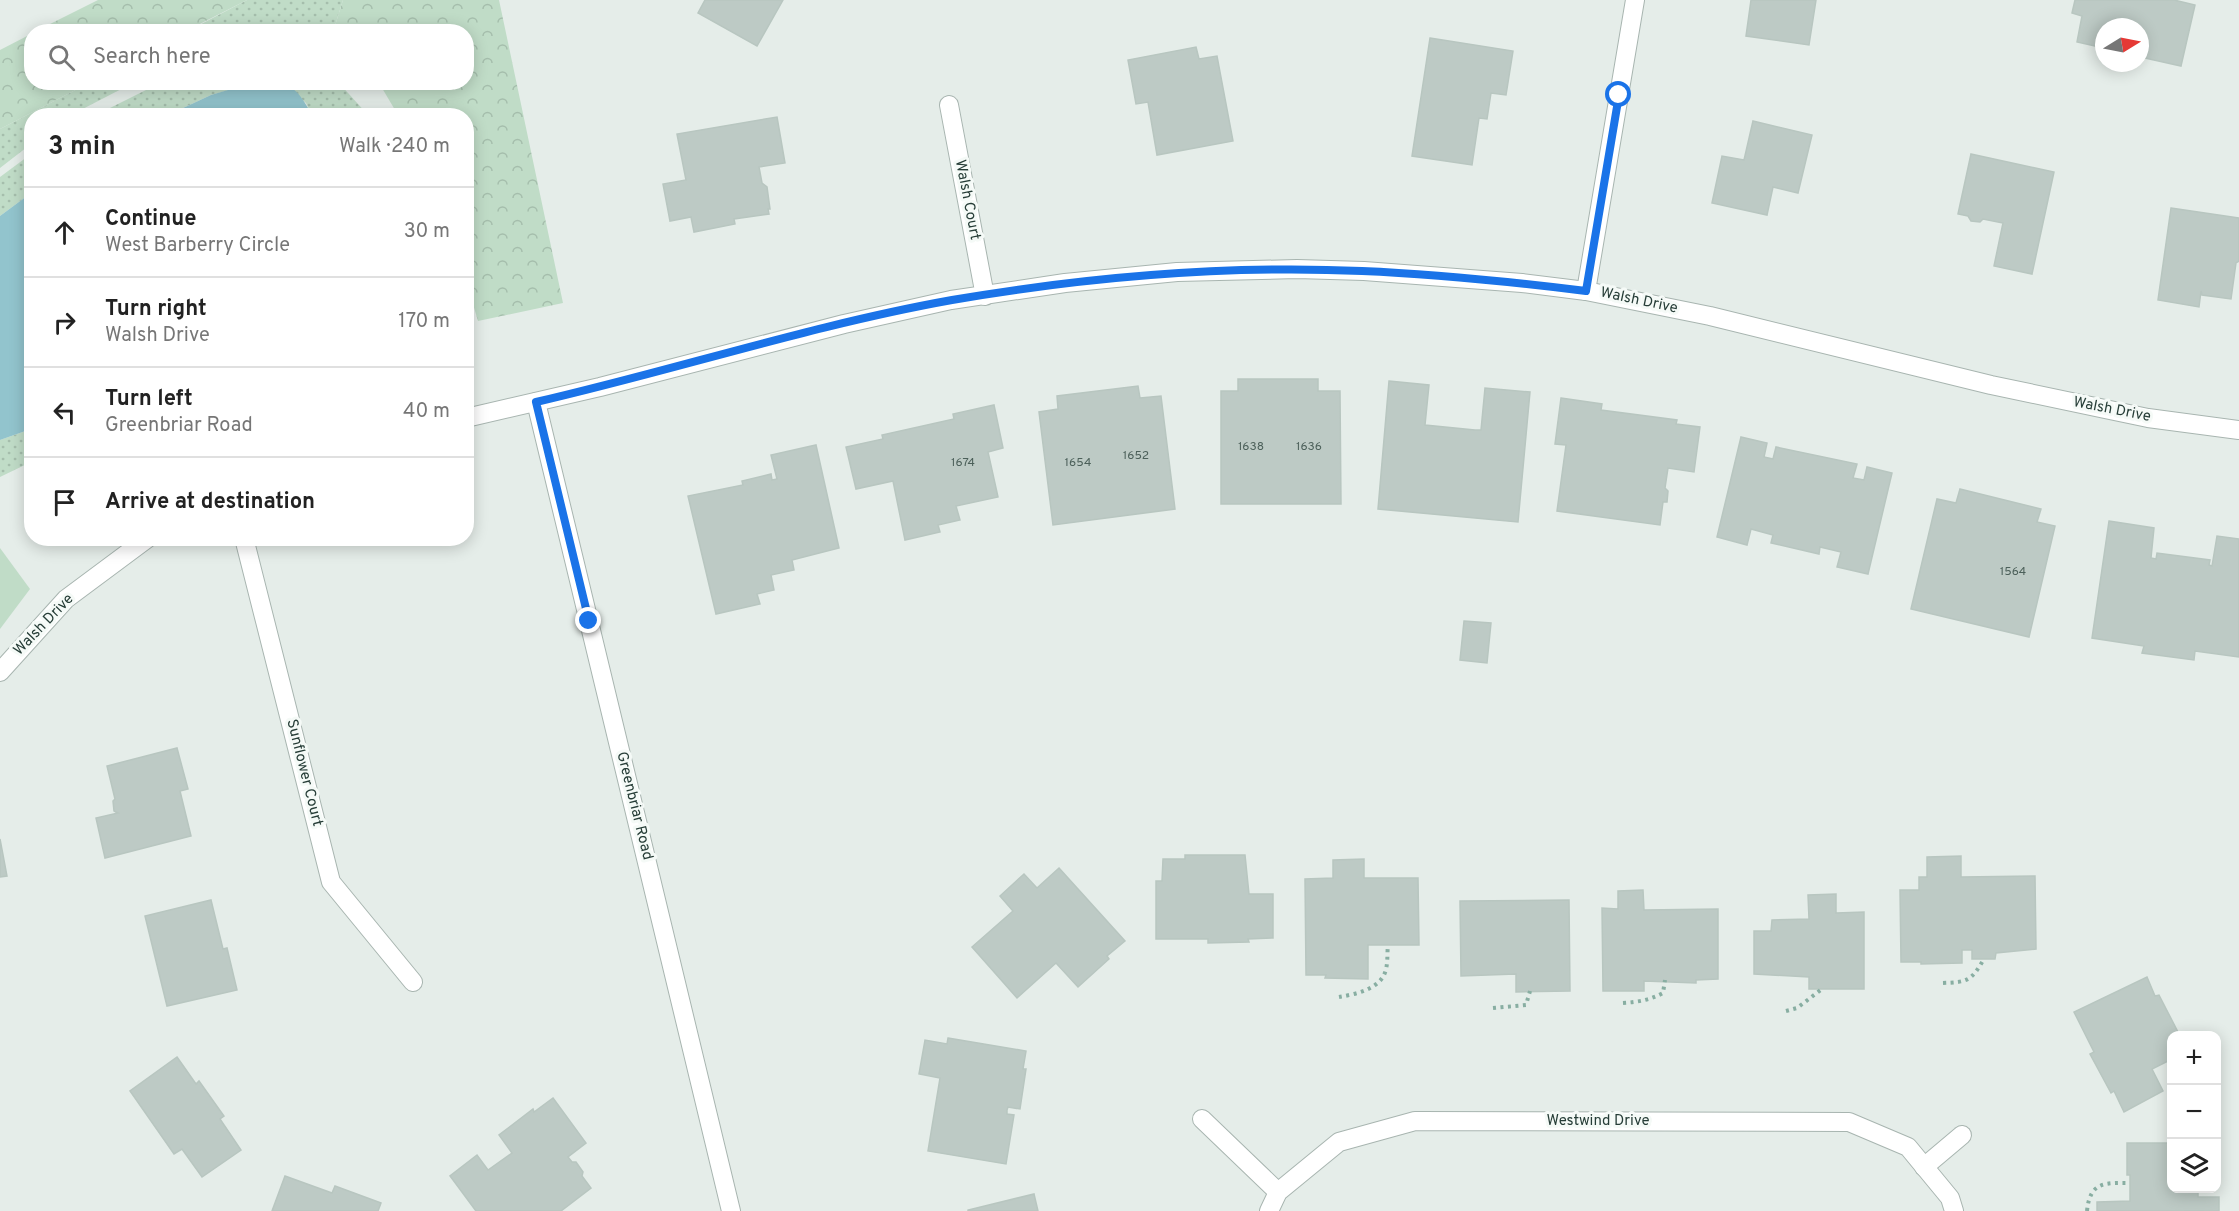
<!DOCTYPE html>
<html lang="en">
<head>
<meta charset="utf-8">
<style>
  body { margin:0; font-family:Overpass,sans-serif; background:#f6f6f6; color:#222 }
  .controls { position:absolute; right:18px; bottom:18px; display:grid; overflow:hidden; border-radius:12px; box-shadow:0 3px 15px #0003 }
  .controls button { width:54px; height:54px; display:grid; place-items:center; padding:0; border:0; border-bottom:2px solid #e0e0e0; background:#fff; color:#222; font:30px sans-serif }
  .compass { position:absolute; left:2095px; top:18px; width:54px; height:54px; border-radius:50%; background:#fff; box-shadow:0 3px 15px #0003; rotate:80deg }
  .stop { position:absolute; width:18px; height:18px; margin:-14px; border:4px solid #1a73e8; border-radius:50%; background:#fff }
  .stop.end { background:#1a73e8; border-color:#fff; box-shadow:0 2px 6px #0008 }
  .list { margin:0; padding:0; list-style:none }
  h2 { display:flex; justify-content:space-between; align-items:center; height:78px; margin:0; padding:0 24px; font-size:26px }
  h2 small { font-size:20px; font-weight:400; color:#767676 }
  .list li { display:grid; grid-template-columns:39px 1fr auto; gap:18px; align-items:center; box-sizing:border-box; height:90px; padding:0 24px; border-top:2px solid #e0e0e0 }
  .list b { display:block; font-size:22px; white-space:nowrap }
  .list p { margin:0; font-size:20px; white-space:nowrap; color:#767676 }
  .list em { font-size:20px; font-style:normal; color:#767676 }
  .icon { flex:none; width:33px; height:33px; fill:none; stroke:currentColor; stroke-width:2; stroke-linecap:round; stroke-linejoin:round }
  .map { position:relative; flex:none; width:2239px; height:1211px; overflow:hidden }
  .search { position:absolute; background:#fff; box-shadow:0 3px 15px #0003; left:24px; top:24px; width:450px; height:66px; display:flex; align-items:center; gap:15px; box-sizing:border-box; padding:0 21px; border-radius:24px; color:#767676; font-size:22px }
  .panel { position:absolute; background:#fff; box-shadow:0 3px 15px #0003; left:24px; top:108px; width:450px; height:438px; border-radius:24px }
  .map>svg:first-child { display:block }
  .grass { fill:url(#grass-dots) }
  .forest { fill:url(#forest-crowns) }
  .green { fill:#c0dcc7 }
  .water { fill:#92c4cd }
  .building { fill:#bdcac5; stroke:#b8c6c0; stroke-width:1.5 }
  .lines { fill:none; stroke-linecap:round; stroke-linejoin:round }
  .street-casing { stroke:#a8b5b0; stroke-width:20 }
  .path { stroke:#88aea2; stroke-width:4; stroke-dasharray:3 4.5; stroke-linecap:butt }
  .street { stroke:#fff; stroke-width:18 }
  .route { stroke:#1a73e8; stroke-width:8 }
  .labels { text-anchor:middle; dominant-baseline:central; stroke-width:6; stroke-linejoin:round; paint-order:stroke }
  .number-label { font-size:12px; fill:#4c605a }
  .street-label { font-size:15px; fill:#263d37; stroke:#f5faf7 }
</style>
</head>
<body>
<div class="map">
<svg width="2239" height="1211" viewBox="0 0 2239 1211">
  <defs>
    <pattern id="grass-dots" width="8" height="8" patternUnits="userSpaceOnUse" patternTransform="scale(1.5)"><rect width="8" height="8" fill="#c0dcc7"/><path d="M2 2h.1M6 6h.1" fill="none" stroke="#a5beac" stroke-width="1.8" stroke-linecap="round"/></pattern>
    <pattern id="forest-crowns" width="20" height="18" patternUnits="userSpaceOnUse" patternTransform="scale(1.5)"><rect width="20" height="18" fill="#c0dcc7"/><path d="M2 6a3 3 0 1 1 6 0M12 15a3 3 0 1 1 6 0" fill="none" stroke="#a5beac"/></pattern>
  </defs>
  <rect width="100%" height="100%" fill="#e5ede9"/>
  <g class="grass">
    <path d="M247 0H343L334 29 282 25 248 31 186 32Z"/>
    <path d="M89 83H133L71 115 32 116 31 144 0 168V129Z"/>
    <path d="M160 83H255L211 95 168 115 94 116Z"/>
    <path d="M283 83H339L368 115H312L306 103Z"/>
    <path d="M31 154V193L0 216V177Z"/>
    <path d="M31 429V462L0 477V440Z"/>
  </g>
  <g class="forest">
    <path d="M98 0H247L186 31H36Z"/>
    <path d="M343 0H499L563 303 478 321 467 284 466 116 398 115 379 83 466 82V32L336 31 334 29Z"/>
    <path d="M31 34 32 82 89 83 0 129V50Z"/>
  </g>
  <path class="green" d="M0 548 30 589 0 629Z"/>
  <g class="water">
    <path d="M255 82C289 82 295 84 312 115H168L211 95Z"/>
    <path d="M31 193V429L0 440V216Z"/>
  </g>
  <g class="building">
    <path d="M705 0H783L757 46 698 13Z"/>
    <path d="M1751 0H1816L1809 45 1746 36Z"/>
    <path d="M2075 0H2174L2195 5 2181 66 2140 57V27H2104V48L2077 42 2082 16 2072 13Z"/>
    <path d="M1430 38 1513 51 1506 95 1491 93 1487 119 1479 118 1472 165 1412 156Z"/>
    <path d="M1196 47 1199 59 1217 56 1233 141 1157 155 1148 102 1136 104 1128 60Z"/>
    <path d="M777 117 785 163 759 167 762 183 767 187 770 209H768L769 214 734 219 735 224 694 232 691 217 670 221 663 184 686 180 677 134Z"/>
    <path d="M1753 121 1812 135 1798 193 1773 187 1767 215 1712 203 1722 156 1744 160Z"/>
    <path d="M1971 154 2054 172 2032 274 1994 266 2003 223 1983 219 1980 222 1971 221 1968 216 1958 214Z"/>
    <path d="M2171 208 2239 218V261L2236 263 2231 299 2202 295 2201 291 2199 307 2158 300Z"/>
    <path d="M1238 379H1318V391H1340L1341 504H1221V391H1238Z"/>
    <path d="M1389 381 1429 385 1425 425 1475 430H1481L1485 388 1530 392 1518 522 1378 509Z"/>
    <path d="M1138 386 1140 398 1161 396 1175 509 1053 525 1039 412 1058 409 1057 396Z"/>
    <path d="M1561 398 1602 404 1601 410 1677 420 1676 424 1700 427 1694 472 1668 468 1665 488 1668 491 1667 502H1663L1660 525 1557 511 1566 445 1555 444Z"/>
    <path d="M994 405 1003 448 988 452 998 497 956 506 960 520 938 525 940 532 905 540 893 481 856 489 846 447 883 439 882 435 954 419 953 414Z"/>
    <path d="M1741 437 1767 443 1764 457 1773 459 1776 447 1857 464 1853 478 1864 480 1867 467 1892 473 1868 574 1837 567 1841 552 1820 547 1819 554 1771 543 1773 535 1751 529 1747 545 1717 537Z"/>
    <path d="M816 445 839 548 792 560 794 570 771 575 774 590 757 594 760 604 716 614 688 496 743 485 742 481 771 474 772 480 777 479 771 455Z"/>
    <path d="M1960 489 2041 509 2037 522 2055 526 2029 637 1911 609 1937 499 1956 503Z"/>
    <path d="M2109 521 2154 528 2151 558 2156 559 2157 553 2210 560 2209 565 2212 566 2217 536 2239 539V657L2195 651 2194 660 2142 653 2144 646 2092 638Z"/>
    <path d="M1464 621 1491 623 1487 663 1460 660Z"/>
    <path d="M177 748 188 789 180 791 191 836 105 858 96 818 118 813 114 811 113 801 115 799 107 766Z"/>
    <path d="M0 839 7 876 0 877Z"/>
    <path d="M1185 855H1245L1249 894H1273V938L1248 939 1249 942 1208 943V939H1156V881H1162L1163 859H1185Z"/>
    <path d="M1961 856V877L2035 876 2036 949 1996 953 1995 959H1972V950H1962V963L1921 964V962H1901L1900 890H1919V877H1927V857Z"/>
    <path d="M1364 859V878H1418L1419 945H1368V979L1325 978 1326 975H1306L1305 879 1333 878V860Z"/>
    <path d="M1059 868 1125 941 1107 956 1109 959 1078 987 1056 963 1017 998 972 947 1013 911 1000 896 1024 874 1037 888Z"/>
    <path d="M1643 890 1644 910 1718 909V979L1696 980V983L1644 981V991H1603L1602 908 1618 909V891Z"/>
    <path d="M1836 894V913L1864 912V989H1809V977L1754 974V931H1771L1772 920 1809 919 1808 895Z"/>
    <path d="M211 900 223 949 227 948 237 990 167 1006 145 916Z"/>
    <path d="M1569 900 1570 991 1516 992V974L1461 976 1460 901Z"/>
    <path d="M2147 977 2155 996 2159 995 2180 1036H2172V1059L2152 1069 2163 1091 2124 1112 2114 1091 2111 1093 2090 1054 2094 1052 2074 1012Z"/>
    <path d="M948 1038 1026 1051 1023 1069H1026L1020 1109 1008 1107 1007 1110V1114L1014 1115 1006 1164 928 1151 940 1078 919 1074 925 1040 947 1044Z"/>
    <path d="M177 1057 196 1084 199 1081 224 1116 220 1119 241 1150 202 1177 182 1149 174 1154 130 1091Z"/>
    <path d="M553 1098 586 1143 568 1157 572 1162H576L583 1172 582 1176 591 1188 561 1211H476L450 1176 477 1155 488 1170 512 1153 499 1135 533 1109 534 1112Z"/>
    <path d="M2127 1143H2172V1188H2198V1197H2219V1211H2097V1202L2130 1201V1175H2127Z"/>
    <path d="M285 1176 332 1193 335 1186 381 1203 378 1211H272Z"/>
    <path d="M1034 1194 1038 1211H968V1210Z"/>
  </g>
  <g class="lines">
    <defs>
      <g id="street">
        <path d="M949 105 985 296"/>
        <path d="M1586 291 1635 0"/>
        <path d="M536 402 731 1211"/>
        <path d="M466 418 600 387 844 324 951 300 1065 283 1177 272 1297 269 1364 271 1522 283 1586 291 1710 316 1991 385 2105 409 2148 418 2239 430"/>
        <path d="M244 538 331 882 413 982"/>
        <path d="M0 672 66 599 148 538"/>
        <path d="M1202 1119 1278 1192"/>
        <path d="M1924 1167 1962 1135"/>
        <path d="M1269 1211 1278 1192 1339 1142 1415 1121 1849 1122 1908 1147 1950 1198 1954 1211"/>
      </g>
    </defs>
    <use href="#street" class="street-casing"/>
    <g class="path">
      <path d="M1943 983C1968 982 1971 981 1984 959"/>
      <path d="M1339 997C1356 994 1382 989 1386 969 1388 961 1387 953 1388 945"/>
      <path d="M1623 1003C1638 1002 1650 1000 1663 993L1665 980"/>
      <path d="M1493 1008 1526 1005 1530 991"/>
      <path d="M1786 1011 1797 1008 1822 989"/>
      <path d="M2087 1211C2090 1181 2105 1183 2130 1183"/>
    </g>
    <use href="#street" class="street"/>
  </g>
  <g class="lines">
    <path class="route" d="M589 621 536 402C675 370 812 325 952 300 1087 277 1225 265 1362 271 1436 274 1513 282 1586 291L1619 95"/>
  </g>
  <g class="labels">
    <g class="number-label">
      <text x="1251" y="447">1638</text>
      <text x="1309" y="447">1636</text>
      <text x="1136" y="456">1652</text>
      <text x="963" y="463">1674</text>
      <text x="1078" y="463">1654</text>
      <text x="2013" y="572">1564</text>
    </g>
    <g class="street-label">
      <text transform="translate(967 200) rotate(79)">Walsh Court</text>
      <text transform="translate(1639 301) rotate(12)">Walsh Drive</text>
      <text transform="translate(2112 410) rotate(11)">Walsh Drive</text>
      <text transform="translate(44 625) rotate(-46)">Walsh Drive</text>
      <text transform="translate(304 773) rotate(76)">Sunflower Court</text>
      <text transform="translate(634 806) rotate(76)">Greenbriar Road</text>
      <text x="1598" y="1121">Westwind Drive</text>
    </g>
  </g>
</svg>
<div class="controls">
<button>+</button>
<button>−</button>
<button><svg class="icon" aria-label="layers" viewBox="0 0 24 24"><path d="M12 4l9 5-9 5-9-5zM3 14l9 5 9-5"/></svg></button>
</div>
<svg class="compass" viewBox="-18 -18 36 36"><path d="M0-13l5 13h-10z" fill="#e53935"/><path d="M0 13l5-13h-10z" fill="#767676"/></svg>
<div class="stop" style="left:1619px;top:95px"></div>
<div class="stop end" style="left:589px;top:621px"></div>
<div class="search"><svg class="icon" aria-label="search" viewBox="0 0 24 24"><circle cx="10" cy="10" r="6"/><path d="M15 15l6 6"/></svg>Search here</div>
<section class="panel">
<h2>3 min<small>Walk · 240 m</small></h2>
<ul class="list">
<li><svg class="icon" aria-label="ahead" viewBox="0 0 24 24"><path d="M12 20V5M6 11l6-6 6 6"/></svg><div><b>Continue</b><p>West Barberry Circle</p></div><em>30 m</em></li>
<li><svg class="icon" aria-label="right" viewBox="0 0 24 24"><path d="M7 20v-9h11M14 6l5 5-5 5"/></svg><div><b>Turn right</b><p>Walsh Drive</p></div><em>170 m</em></li>
<li><svg class="icon" aria-label="left" viewBox="0 0 24 24"><path d="M17 20v-9H6M10 6l-5 5 5 5"/></svg><div><b>Turn left</b><p>Greenbriar Road</p></div><em>40 m</em></li>
<li><svg class="icon" aria-label="arrive" viewBox="0 0 24 24"><path d="M6 21V4h12l-3 4 3 4H6"/></svg><div><b>Arrive at destination</b></div></li>
</ul>
</section>
</div>
</body>
</html>
